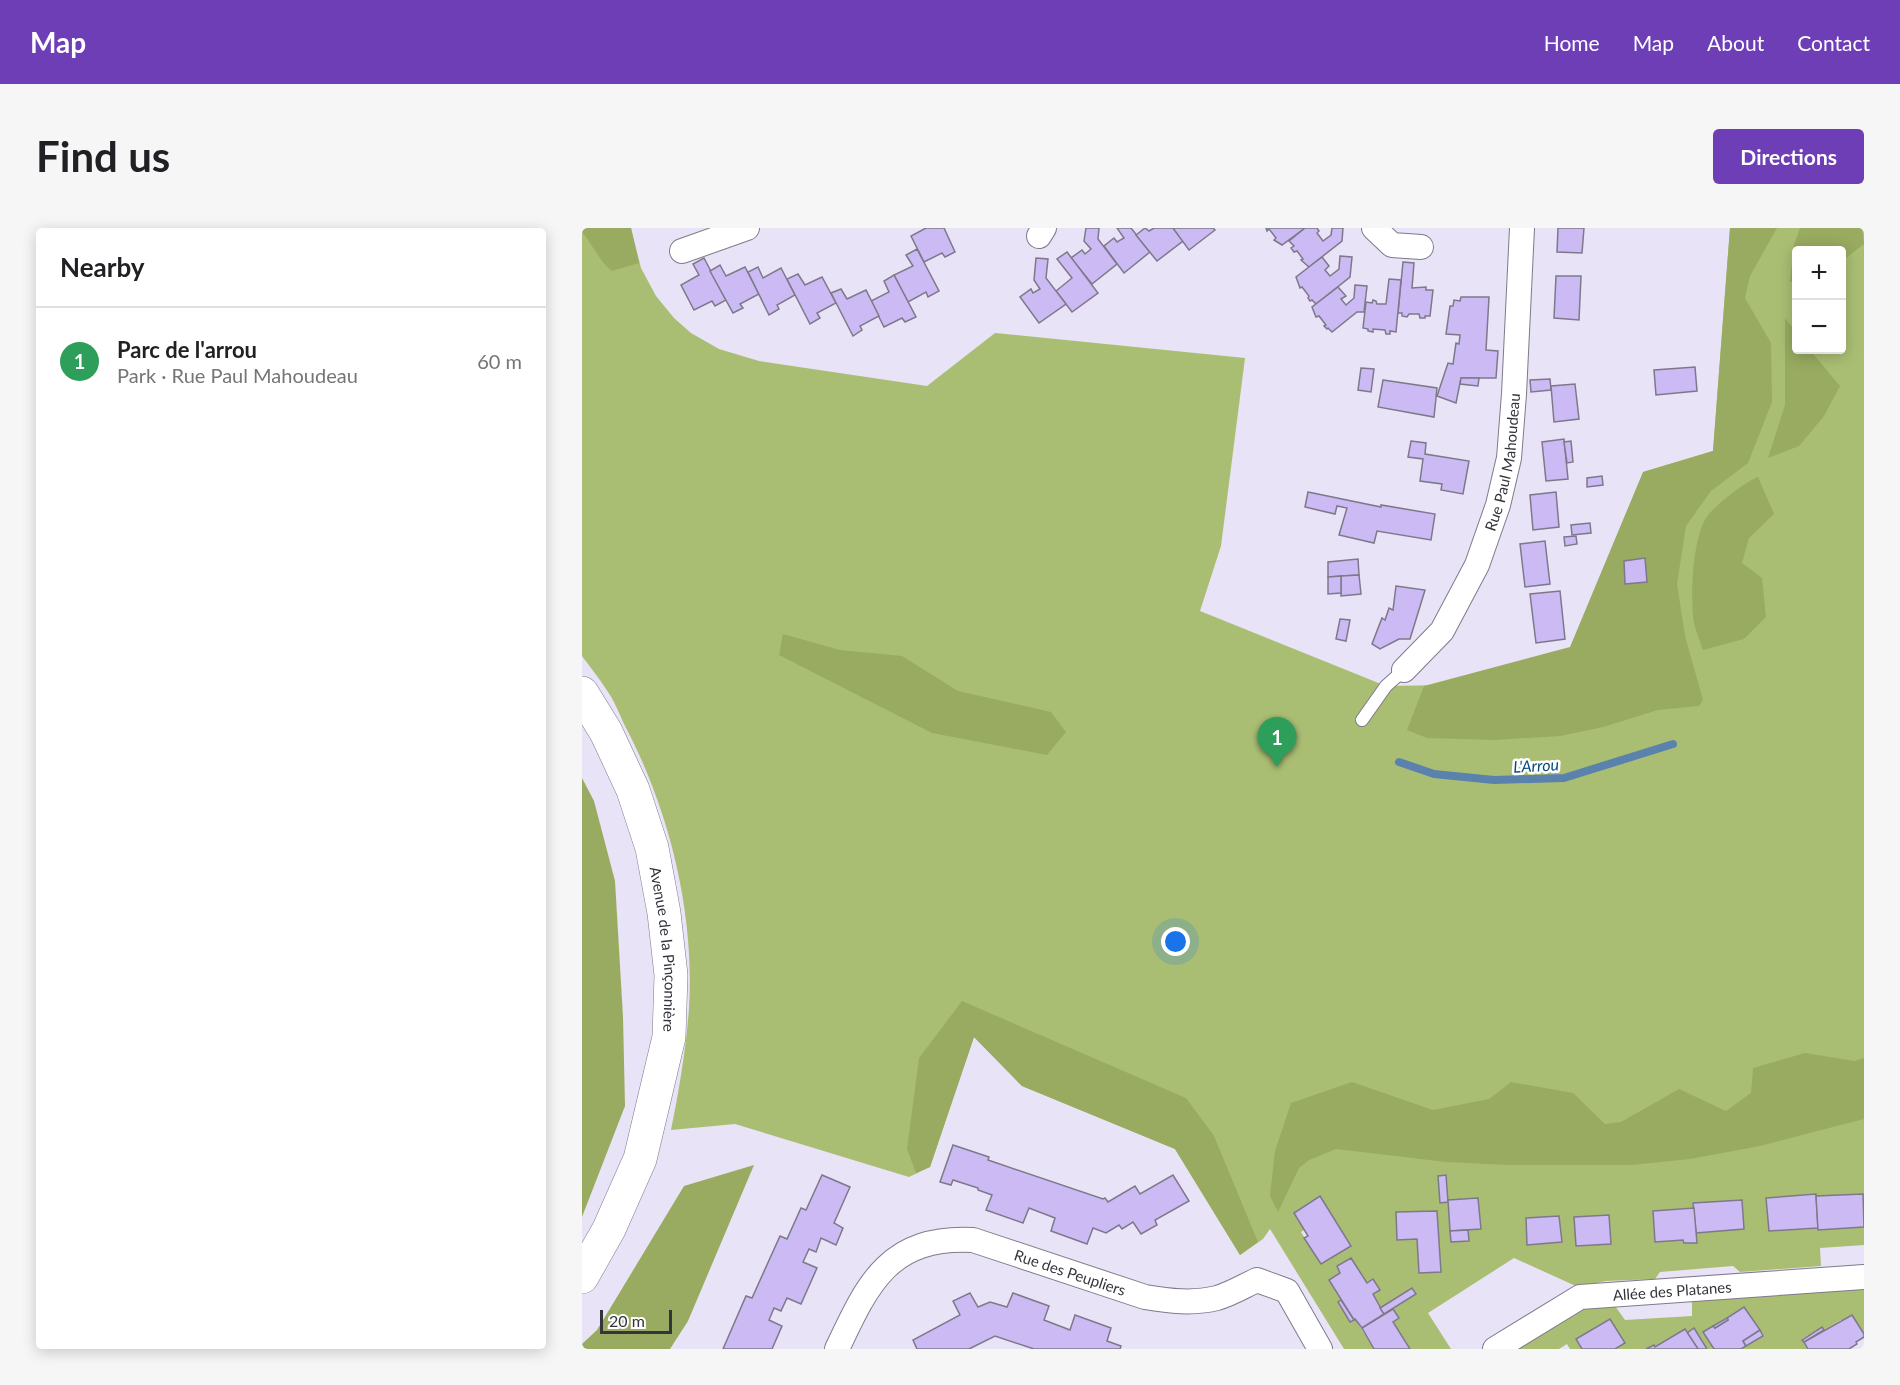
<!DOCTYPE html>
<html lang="en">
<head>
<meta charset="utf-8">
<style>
  body { margin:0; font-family:Lato,sans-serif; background:#f6f6f6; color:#202124 }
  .controls { position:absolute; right:18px; top:18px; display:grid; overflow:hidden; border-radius:6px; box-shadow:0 3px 15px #0003 }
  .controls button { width:54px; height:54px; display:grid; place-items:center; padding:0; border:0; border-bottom:2px solid #e0e0e0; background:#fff; color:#202124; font:30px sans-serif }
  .scale { position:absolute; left:18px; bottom:15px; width:72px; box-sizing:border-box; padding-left:6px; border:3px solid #35333b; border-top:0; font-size:16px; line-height:21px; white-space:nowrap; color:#35333b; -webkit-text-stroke:4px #fff; paint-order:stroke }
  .you { position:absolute; left:594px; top:714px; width:21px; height:21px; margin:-15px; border:4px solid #fff; border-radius:50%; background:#1a73e8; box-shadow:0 0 0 9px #1a73e833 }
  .badge { display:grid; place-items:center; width:39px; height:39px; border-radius:50%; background:#6e3eb6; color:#fff; font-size:20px; font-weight:700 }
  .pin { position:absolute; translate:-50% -50px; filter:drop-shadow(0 2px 3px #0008) }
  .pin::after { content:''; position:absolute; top:32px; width:21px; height:18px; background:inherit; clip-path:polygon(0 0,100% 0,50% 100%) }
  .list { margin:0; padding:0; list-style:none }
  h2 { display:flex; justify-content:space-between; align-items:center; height:78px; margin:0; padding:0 24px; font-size:26px }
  h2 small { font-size:20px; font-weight:400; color:#757577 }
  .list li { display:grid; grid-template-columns:39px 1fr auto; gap:18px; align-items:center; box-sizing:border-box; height:108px; padding:0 24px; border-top:2px solid #e0e0e0 }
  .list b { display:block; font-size:22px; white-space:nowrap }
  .list p { margin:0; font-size:20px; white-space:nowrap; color:#757577 }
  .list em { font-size:20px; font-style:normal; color:#757577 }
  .map { position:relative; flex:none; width:1282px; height:1121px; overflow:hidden; border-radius:6px }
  header { display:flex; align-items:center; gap:36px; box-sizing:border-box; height:84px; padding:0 30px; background:#6e3eb6; color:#fff }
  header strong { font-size:28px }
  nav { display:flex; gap:33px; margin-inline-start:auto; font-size:21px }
  .intro { display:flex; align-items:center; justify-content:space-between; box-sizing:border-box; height:144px; padding:0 36px }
  h1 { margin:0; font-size:42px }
  .button { padding:15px 27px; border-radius:6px; background:#6e3eb6; color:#fff; font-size:21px; font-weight:700 }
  main { display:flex; gap:36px; padding:0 36px }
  aside { flex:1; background:#fff; border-radius:6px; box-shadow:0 3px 15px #0003 }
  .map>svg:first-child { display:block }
  .green { fill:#aabe73; fill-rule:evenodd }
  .forest { fill:#98ab60 }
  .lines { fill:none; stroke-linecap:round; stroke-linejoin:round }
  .stream { stroke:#5a82ac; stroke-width:8 }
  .building { fill:#cbbaf4; stroke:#7d798a; stroke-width:1.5 }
  .lane-casing { stroke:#7f7a8b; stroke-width:14 }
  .street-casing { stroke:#7f7a8b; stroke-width:26 }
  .secondary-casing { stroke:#7f7a8b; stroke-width:34 }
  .lane { stroke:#fff; stroke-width:12 }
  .street { stroke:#fff; stroke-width:24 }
  .secondary { stroke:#fff; stroke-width:33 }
  .labels { text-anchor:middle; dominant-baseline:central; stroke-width:5; stroke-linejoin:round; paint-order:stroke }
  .street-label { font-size:15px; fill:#35333b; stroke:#fff }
  .water-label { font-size:16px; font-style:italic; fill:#074c80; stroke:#fff }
</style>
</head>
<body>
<header>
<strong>Map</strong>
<nav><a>Home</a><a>Map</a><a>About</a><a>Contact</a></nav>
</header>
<div class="intro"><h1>Find us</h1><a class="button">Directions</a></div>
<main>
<aside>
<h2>Nearby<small></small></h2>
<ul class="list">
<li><span class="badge" style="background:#2e9e5b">1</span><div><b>Parc de l'arrou</b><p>Park · Rue Paul Mahoudeau</p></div><em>60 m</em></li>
</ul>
</aside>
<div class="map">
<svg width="1282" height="1121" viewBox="0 0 1282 1121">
  <rect width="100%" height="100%" fill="#e8e3f6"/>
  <g class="green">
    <path d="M0 0H49L59 40 74 68 92 90 109 105 137 121 177 133 345 158 413 105 663 130 639 318 618 383 804 458 867 457 1081 445 1061 244 1131 223 1148 0H1282V987L1280 966 1234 968 1233 966 1184 970 1187 1003 1282 999V1017L1238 1020 1239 1038 1158 1044 1151 1038 1078 1044 1073 1051 1024 1053 996 1059 932 1030 846 1085 869 1121H828L811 1094 817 1090 811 1081 834 1066 831 1060 798 1080 791 1066 798 1061 791 1051 785 1055 769 1030 755 1038 758 1045 747 1052 759 1072 756 1075 768 1093 773 1091 792 1121H762L688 1001 681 1011 658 1027 593 921 440 858 392 809 348 939 327 949 153 896 89 902C97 862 104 822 107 780 113 685 87 581 43 498 37 485 32 472 24 461 17 450 8 439 0 428ZM1214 22H1260V122H1214ZM864 947 866 972 896 971 899 1001 886 1002 887 1013 869 1014 866 974 858 975 856 948ZM738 969 769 1018 739 1036 719 1004 722 1002 712 985ZM1112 980 1114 1015H1102L1101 1012 1073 1014 1071 983ZM855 983 858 1044 837 1045 835 1011 815 1012 814 984ZM1027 987 1029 1016 994 1018 992 989ZM977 988 979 1014 945 1017 944 990Z"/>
    <path d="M1282 1057V1106L1259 1092 1242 1102 1240 1099 1220 1111 1226 1121H1159L1181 1108 1162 1079 1121 1104 1132 1121H1125L1103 1101 1073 1119 1071 1117 1064 1121H1033L1043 1115 1028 1091 994 1111 1000 1121H988L985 1116 977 1121H932L994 1084 1006 1079 1031 1075 1043 1092 1110 1088V1071Z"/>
  </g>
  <g class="forest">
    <path d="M0 0H49L57 35 30 43C17 33 11 17 0 4Z"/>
    <path d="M1148 0H1195L1168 48 1163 70 1189 115 1190 174 1166 235 1129 263 1104 298 1095 356 1103 408 1121 472 1117 478 1076 482 1021 499 978 508 913 512 845 510 825 502 842 458 988 419 1061 244 1131 223Z"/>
    <path d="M1218 0H1280L1282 16 1260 33V22H1214V52L1208 54 1212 17Z"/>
    <path d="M1203 90 1214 104V122H1228L1258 158 1242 188 1217 218 1186 230 1203 177Z"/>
    <path d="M1176 249 1192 286 1167 310 1160 335 1180 350 1184 389 1162 411 1121 422C1118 413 1114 404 1112 395 1108 371 1110 305 1127 286 1138 274 1161 255 1176 249Z"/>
    <path d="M201 406 258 422 320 428 376 463 469 484 484 504 465 527 350 505 197 427Z"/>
    <path d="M0 550 12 573 33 653 41 789 43 878 0 989Z"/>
    <path d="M380 773 604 870 632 908 676 1014 658 1027 593 921 440 858 392 809 348 939 334 945 325 921 337 830Z"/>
    <path d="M1223 825 1273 833 1282 830V891L1178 918 1108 931 1049 937H926L864 934 754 921 727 932 717 940 696 984 688 968 693 923 709 875 770 854 851 882 907 871 929 854 991 865 1023 896 1039 894 1097 861 1144 883 1169 865 1171 840Z"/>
    <path d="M172 937 106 1093 88 1121H0V1116L15 1102 102 958Z"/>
  </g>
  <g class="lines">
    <path class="stream" d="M817 534 852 546 912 552 982 550 1091 516"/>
  </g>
  <g class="building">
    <path d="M344 0H362L373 24 363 29 360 25 342 34 329 8Z"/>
    <path d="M504 0H517L516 11 535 36 510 56 489 30 500 22 503 26 509 21 502 13Z"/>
    <path d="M535 0H549L568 24 542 45 522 18 532 10 535 14 542 10Z"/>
    <path d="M563 0 567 3 572 0H591L601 13 575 33 554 7Z"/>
    <path d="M591 0H631L633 2 607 22Z"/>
    <path d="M684 0H723L700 17 692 12 694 10 687 1 685 3Z"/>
    <path d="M723 0H735L737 3 735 5 741 13 749 7 750 0H761L760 13 727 39 719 32 721 31 715 23 712 24 709 20 712 18 707 13Z"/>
    <path d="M976 0H1002L1000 25 975 24Z"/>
    <path d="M335 21 357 63 346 69 344 64 326 74 312 47 331 38 324 27Z"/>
    <path d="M485 24 516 65 490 84 474 63 490 50 475 31Z"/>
    <path d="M758 28 770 29 768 49 734 76 730 72 728 73 726 70 727 68 720 59 718 60 714 49 740 29 747 38 743 42 748 48 757 41Z"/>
    <path d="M122 30 144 72 133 78 130 73 112 82 99 57 117 47 111 36Z"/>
    <path d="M454 30 466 31 464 50 484 76 457 95 438 69 449 61 451 65 458 61 452 52Z"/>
    <path d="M821 34 832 35 830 60 844 59V62H851L848 88H843V90H838L837 86H827L825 89 820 88V85H816Z"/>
    <path d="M138 37 144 48 163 39 177 66 158 76 161 80 151 85 128 43Z"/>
    <path d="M176 39 181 50 199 40 213 67 195 77 197 81 187 87 166 44Z"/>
    <path d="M216 46 223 57 240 49 254 75 235 85 238 90 228 96 205 51Z"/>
    <path d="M312 47 334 89 323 94 320 90 302 99 289 73 307 64 302 53Z"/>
    <path d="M974 48H999L997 92 972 90Z"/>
    <path d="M807 51 819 52 814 104 808 103V106H804L803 102 791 101V104L786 103V101L781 100 784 74 790 75 791 72 794 73 795 76H804Z"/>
    <path d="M773 57 785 58 782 84H775L750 104 746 100 745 101 742 98 744 97 737 88 734 89 730 79 756 59 764 68 759 71 764 77 772 70Z"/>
    <path d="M259 61 265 71 284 62 297 88 278 98 280 102 271 108 249 65Z"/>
    <path d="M879 69H907L904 122 916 123 914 150H879L874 175 855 168 866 135 871 136 874 115 877 116 878 107 864 106 868 78H871L872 72 878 73Z"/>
    <path d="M1113 139 1115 163 1074 167 1072 142Z"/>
    <path d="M779 140 792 141 789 164 776 162Z"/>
    <path d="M879 150H897L896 158 878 156Z"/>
    <path d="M968 151 969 162 949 164 948 152Z"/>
    <path d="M801 152 855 160 852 189 796 179Z"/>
    <path d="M993 156 997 191 972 194 969 158Z"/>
    <path d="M982 211 986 251 964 253 960 214Z"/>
    <path d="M829 213 844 215 843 226 887 233 881 266 859 262 860 256 838 253 841 231 826 229Z"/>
    <path d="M989 213 991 234 985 235 982 214Z"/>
    <path d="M1020 248 1021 257 1005 259V250Z"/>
    <path d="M726 264 799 279V277L853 286 849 312 795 303 792 315 757 307 765 280 755 278 753 286 723 279Z"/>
    <path d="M974 264 977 299 951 302 948 267Z"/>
    <path d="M1008 295 1009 305 990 307 989 297Z"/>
    <path d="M994 308 995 316 983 318 982 309Z"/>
    <path d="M963 313 968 356 943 359 938 316Z"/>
    <path d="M1063 330 1065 354 1043 356 1042 333Z"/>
    <path d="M776 331 777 347 746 349V334Z"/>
    <path d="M777 347 779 366 759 368V348Z"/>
    <path d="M759 348V365L746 366V349Z"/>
    <path d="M814 358 843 362 828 411H817L798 421 790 416 800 390 803 392 807 380 811 382Z"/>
    <path d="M978 363 983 411 954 415 948 366Z"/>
    <path d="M758 391 768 392 764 413 754 411Z"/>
    <path d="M371 917 407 929 406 932 521 971 523 970 526 974 553 958 558 966 591 947 607 973 573 992 575 997 559 1006 551 994 540 1001 537 997 524 1005 511 1000 505 1016 469 1003 473 990 447 980 441 995 404 982 410 967 396 962V960L371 952 369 957 358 954Z"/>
    <path d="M240 947 268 959 252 995 261 1000 254 1017 239 1010 234 1024 227 1021 221 1034 235 1040 219 1076 205 1070 199 1083 192 1080 187 1092 200 1098 190 1121H141L164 1068 170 1070 198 1008 205 1011 219 980 224 982Z"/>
    <path d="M864 947 866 974 858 975 856 948Z"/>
    <path d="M1234 966 1236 1000 1187 1003 1184 970Z"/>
    <path d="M1281 966 1282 999 1236 1002 1234 968Z"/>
    <path d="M738 968 769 1018 739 1036 722 1010 726 1008 712 985Z"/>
    <path d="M896 970 899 1001 868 1003 866 972Z"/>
    <path d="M1160 972 1162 1001 1114 1005 1111 975Z"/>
    <path d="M1112 980 1115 1015H1102L1101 1012 1073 1014 1071 983Z"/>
    <path d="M855 983 859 1044 837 1045 835 1011 815 1012 814 984Z"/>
    <path d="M1027 987 1029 1016 994 1018 992 989Z"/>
    <path d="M977 988 980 1014 945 1017 944 990Z"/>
    <path d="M886 1002 887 1013 869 1014 868 1003Z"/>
    <path d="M769 1030 785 1055 791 1051 798 1062 791 1066 802 1086 780 1100 773 1091 772 1092 747 1052 758 1045 755 1038Z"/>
    <path d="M830 1060 834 1066 802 1086 798 1080Z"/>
    <path d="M388 1065 396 1079 408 1074 425 1079 431 1065 467 1078 462 1092 488 1102 493 1087 529 1100 525 1113 539 1118 538 1121H452L413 1108 387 1121H335L331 1112 378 1087 371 1073Z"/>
    <path d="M759 1072 772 1092 768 1094 756 1074Z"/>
    <path d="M1162 1079 1178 1102 1161 1113 1164 1118 1159 1121H1132L1121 1104 1131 1098 1133 1100 1146 1092 1145 1090Z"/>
    <path d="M811 1081 817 1090 811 1094 828 1121H792L780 1100Z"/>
    <path d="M1270 1087 1282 1106V1109L1274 1114 1275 1116 1267 1121H1226L1222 1114Z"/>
    <path d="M1145 1090 1146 1092 1133 1100 1131 1098Z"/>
    <path d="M1028 1091 1043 1115 1033 1121H1000L994 1111Z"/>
    <path d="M1240 1099 1242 1102 1222 1114 1220 1112Z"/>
    <path d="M1112 1100 1125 1121H1116L1105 1105Z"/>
    <path d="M1103 1101 1116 1121H1064L1072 1117 1073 1119Z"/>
    <path d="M1178 1102 1181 1108 1164 1118 1161 1113Z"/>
  </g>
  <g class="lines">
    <defs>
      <path id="lane" d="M780 492 804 458 822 442"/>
      <g id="street">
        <path d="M792 0 810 17 839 19"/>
        <path d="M457 8 462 0"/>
        <path d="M100 23 165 0"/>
        <path id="s1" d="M822 442 860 403 895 337 916 277 927 230 932 166 940 0"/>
        <path id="s2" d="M255 1121C286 1055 307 1008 391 1012L563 1069C587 1073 611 1076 635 1070 649 1066 662 1058 675 1052L705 1063 738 1121"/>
        <path id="s3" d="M913 1121 998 1069 1282 1049"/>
      </g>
      <g id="secondary">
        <path id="s4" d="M0 465 24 504 51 562 70 620 82 685 89 747 87 809 58 931 27 1001 0 1049"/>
      </g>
    </defs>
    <use href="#lane" class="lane-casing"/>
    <use href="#street" class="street-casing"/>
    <use href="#secondary" class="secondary-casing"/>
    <use href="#lane" class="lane"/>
    <use href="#street" class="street"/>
    <use href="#secondary" class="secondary"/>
  </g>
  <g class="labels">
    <g class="street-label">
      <text stroke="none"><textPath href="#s1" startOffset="236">Rue Paul Mahoudeau</textPath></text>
      <text stroke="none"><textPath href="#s4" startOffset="273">Avenue de la Pinçonnière</textPath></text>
      <text stroke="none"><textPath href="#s2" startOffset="292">Rue des Peupliers</textPath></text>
      <text stroke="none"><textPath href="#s3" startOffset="192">Allée des Platanes</textPath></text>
    </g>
    <g class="water-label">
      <text transform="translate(954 537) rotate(-3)">L'Arrou</text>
    </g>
  </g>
</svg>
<div class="controls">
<button>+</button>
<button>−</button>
</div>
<div class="scale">20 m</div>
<div class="you"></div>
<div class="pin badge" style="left:695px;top:539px;background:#2e9e5b">1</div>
</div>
</main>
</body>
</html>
